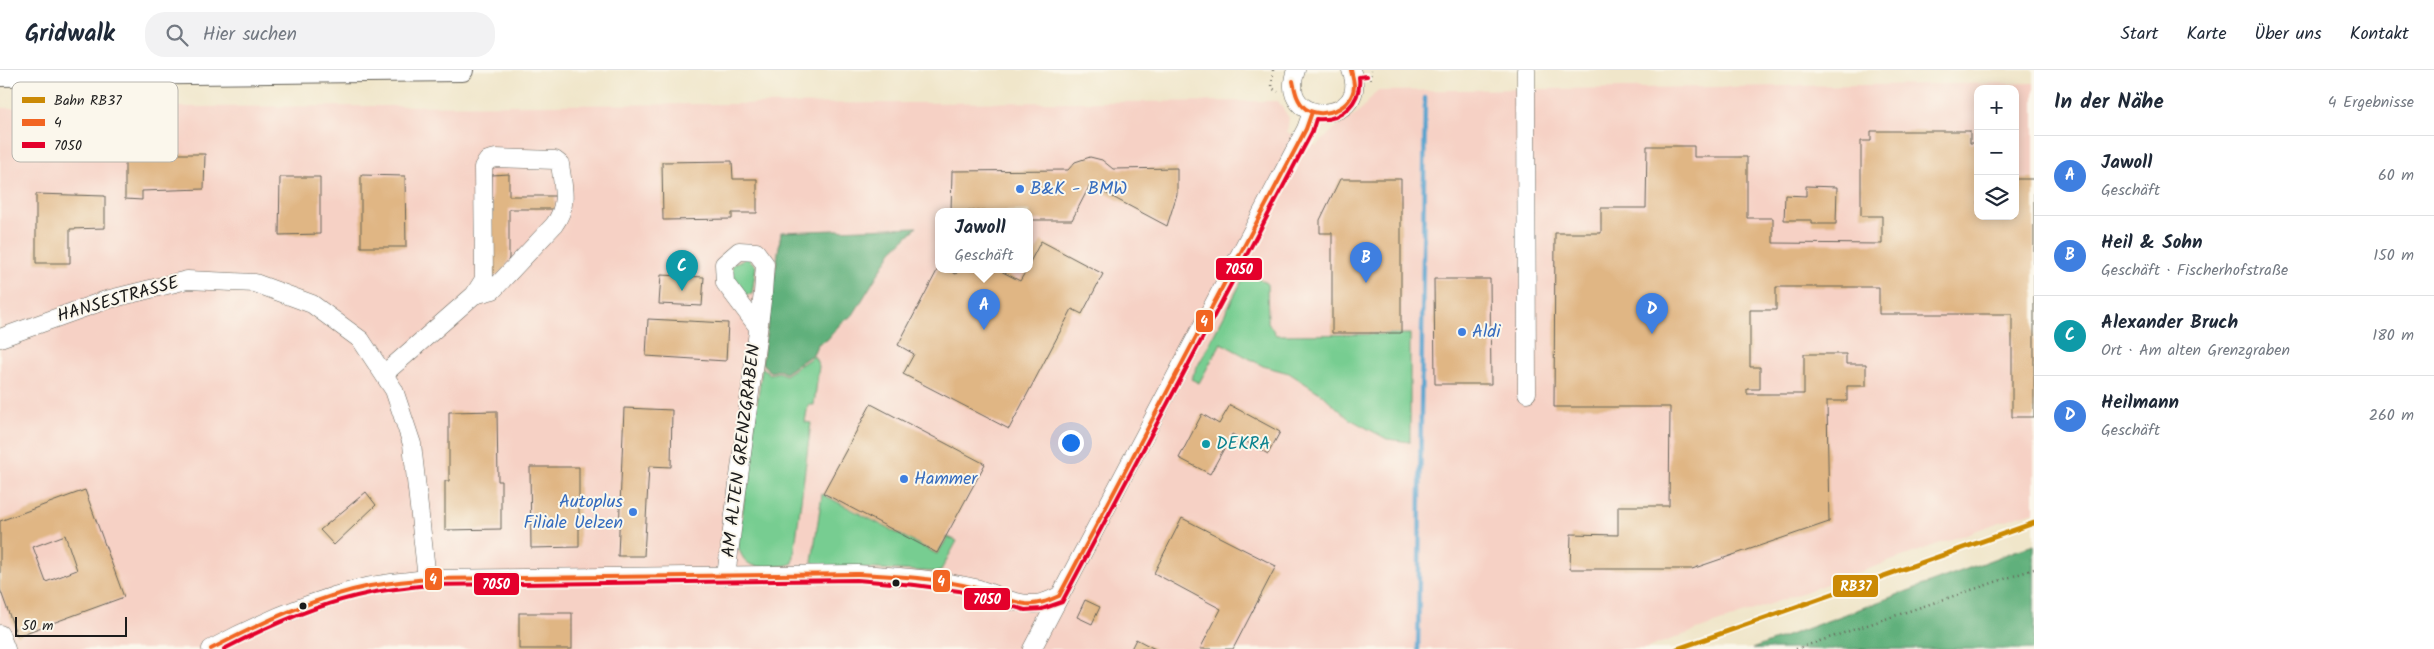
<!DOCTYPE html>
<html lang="de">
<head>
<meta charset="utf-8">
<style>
  body { margin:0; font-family:Kalam,sans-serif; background:#f2f2f3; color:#1f2937 }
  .controls { position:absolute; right:15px; top:15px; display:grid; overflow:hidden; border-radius:10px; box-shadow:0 2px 12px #0003 }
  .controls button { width:45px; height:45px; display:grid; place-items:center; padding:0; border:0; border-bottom:1px solid #e0e1e3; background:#fff; color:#1f2937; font:25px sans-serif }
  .scale { position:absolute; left:15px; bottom:12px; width:112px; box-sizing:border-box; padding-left:5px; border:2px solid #1c1c1c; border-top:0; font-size:14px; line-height:18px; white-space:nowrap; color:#1c1c1c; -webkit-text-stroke:4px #fbf7ec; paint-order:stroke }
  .you { position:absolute; left:1070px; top:372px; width:18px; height:18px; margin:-12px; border:4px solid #fff; border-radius:50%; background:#1a73e8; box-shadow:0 0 0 8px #1a73e833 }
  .badge { display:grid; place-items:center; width:32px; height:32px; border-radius:50%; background:#d1495b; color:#fff; font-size:16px; font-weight:700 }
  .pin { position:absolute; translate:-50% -41px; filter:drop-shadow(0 1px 2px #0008) }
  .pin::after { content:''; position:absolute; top:26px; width:18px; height:15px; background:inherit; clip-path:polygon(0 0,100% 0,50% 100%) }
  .popup { position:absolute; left:935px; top:138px; width:98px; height:65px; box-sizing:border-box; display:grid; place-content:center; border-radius:10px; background:#fff; filter:drop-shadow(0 1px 4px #0005); font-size:16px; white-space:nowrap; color:#747a83 }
  .popup b { font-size:19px; color:#1f2937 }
  .popup::after { content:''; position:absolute; left:50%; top:100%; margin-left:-10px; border:10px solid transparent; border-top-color:#fff }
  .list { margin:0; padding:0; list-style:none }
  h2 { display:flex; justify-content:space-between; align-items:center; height:65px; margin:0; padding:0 20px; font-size:21px }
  h2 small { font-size:16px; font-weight:400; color:#747a83 }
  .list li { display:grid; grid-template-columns:32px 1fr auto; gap:15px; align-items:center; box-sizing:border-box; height:80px; padding:0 20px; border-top:1px solid #e0e1e3 }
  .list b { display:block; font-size:19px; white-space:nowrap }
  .list p { margin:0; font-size:16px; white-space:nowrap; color:#747a83 }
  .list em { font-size:16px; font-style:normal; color:#747a83 }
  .icon { flex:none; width:28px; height:28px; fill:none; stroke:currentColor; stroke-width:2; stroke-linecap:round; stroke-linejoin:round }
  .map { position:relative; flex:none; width:2034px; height:579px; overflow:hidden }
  header { display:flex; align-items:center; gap:30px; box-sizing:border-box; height:70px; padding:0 25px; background:#fff; border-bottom:1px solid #e0e1e3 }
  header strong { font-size:24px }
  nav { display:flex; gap:28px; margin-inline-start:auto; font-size:18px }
  .search { width:350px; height:45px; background:#f2f2f3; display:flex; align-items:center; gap:12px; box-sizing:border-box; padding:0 18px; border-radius:20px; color:#747a83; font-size:19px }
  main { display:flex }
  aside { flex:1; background:#fff }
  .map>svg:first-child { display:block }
  .built { fill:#f6d1c5; fill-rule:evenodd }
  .green { fill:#77cd91; stroke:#4a7456 }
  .forest { fill:#61b07b; stroke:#3e664c }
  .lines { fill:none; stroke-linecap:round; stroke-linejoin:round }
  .stream { stroke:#56a2ce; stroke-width:4.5 }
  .building { fill:#e0b684; fill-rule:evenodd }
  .minor-casing { stroke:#666359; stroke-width:19 }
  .major-casing { stroke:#666359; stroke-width:24 }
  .path { stroke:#666359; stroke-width:2.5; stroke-dasharray:1 4; stroke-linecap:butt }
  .minor { stroke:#fff; stroke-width:18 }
  .major { stroke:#fff; stroke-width:22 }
  .bus-1-casing { stroke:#fbf7ec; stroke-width:8 }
  .bus-2-casing { stroke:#fbf7ec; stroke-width:8 }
  .bus-1 { stroke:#f26522; stroke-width:4 }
  .bus-2 { stroke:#e4002b; stroke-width:4 }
  .rail-1-casing { stroke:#fbf7ec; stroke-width:9 }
  .rail-1 { stroke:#cb8a06; stroke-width:5 }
  .shop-dot { fill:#3f7fe0; stroke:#fbf7ec; stroke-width:2 }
  .culture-dot { fill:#0f9aa8; stroke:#fbf7ec; stroke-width:2 }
  .bus-dot { fill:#1c1c1c; stroke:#fbf7ec; stroke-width:2 }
  .labels { text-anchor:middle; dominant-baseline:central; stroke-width:4; stroke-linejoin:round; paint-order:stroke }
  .shop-label { font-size:18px; fill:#366cbe; stroke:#fbf7ec; text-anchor:start }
  .street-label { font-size:18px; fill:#1c1c1c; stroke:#fbf7ec }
  .culture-label { font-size:18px; fill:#0d838f; stroke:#fbf7ec; text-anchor:start }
  .key { fill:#fbf7ec; stroke:#b8b5ae; stroke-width:1 }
  .key-label { font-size:14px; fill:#1c1c1c }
  .line-badge { stroke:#fbf7ec; stroke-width:2 }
  .badge-label { font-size:14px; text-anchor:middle; font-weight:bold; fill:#fff }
</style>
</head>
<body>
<header>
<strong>Gridwalk</strong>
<div class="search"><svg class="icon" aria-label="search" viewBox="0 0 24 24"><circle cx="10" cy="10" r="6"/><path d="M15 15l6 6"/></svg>Hier suchen</div>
<nav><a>Start</a><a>Karte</a><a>Über uns</a><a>Kontakt</a></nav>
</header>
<main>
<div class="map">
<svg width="2034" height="579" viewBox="0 0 2034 579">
  <rect width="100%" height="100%" fill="#fbf7ec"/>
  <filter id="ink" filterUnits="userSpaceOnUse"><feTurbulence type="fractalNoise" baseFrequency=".02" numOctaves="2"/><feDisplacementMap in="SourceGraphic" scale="10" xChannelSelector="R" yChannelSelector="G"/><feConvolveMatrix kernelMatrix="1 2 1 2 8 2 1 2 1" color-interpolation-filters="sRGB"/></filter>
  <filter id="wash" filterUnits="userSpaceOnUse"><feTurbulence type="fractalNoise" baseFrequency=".0096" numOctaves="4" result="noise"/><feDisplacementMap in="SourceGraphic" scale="20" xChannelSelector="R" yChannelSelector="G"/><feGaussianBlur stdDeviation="1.12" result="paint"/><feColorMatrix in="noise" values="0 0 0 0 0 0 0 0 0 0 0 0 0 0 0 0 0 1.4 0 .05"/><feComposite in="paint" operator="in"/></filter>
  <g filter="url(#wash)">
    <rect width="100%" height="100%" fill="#f0e6ca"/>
    <path class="built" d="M2034 13V441L1994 454 1644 579H0V38L1278 31 1289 48 1287 62 1317 76 1333 60 1360 41 1377 21ZM1978 19H2015V146H1978ZM939 141H1029V199H939Z"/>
    <g class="green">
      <path d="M747 187 756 196 752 224 743 225 733 215 732 195Z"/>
      <path d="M1246 203 1267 213 1268 252 1276 265 1410 264V372L1387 369 1348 348 1323 325 1289 303 1263 296 1221 273 1199 313 1191 309Z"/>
      <path d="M814 286 819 296 814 335H808L805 352 811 353 793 493C787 496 780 496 773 496 753 498 744 496 738 476L762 297 770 304 779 302 785 305Z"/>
      <path d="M822 424 937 484 948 467 957 471 940 502 817 496 812 492Z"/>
    </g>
    <g class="forest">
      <path d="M917 157 892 181 853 245 841 253 827 270 818 274 813 284 785 303 779 300 770 302 762 293 781 162Z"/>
      <path d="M2034 475V579H1752L2015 481Z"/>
    </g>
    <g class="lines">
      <path class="stream" d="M1418 579 1425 28"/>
    </g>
    <g id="blocks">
      <g class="building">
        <path d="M1871 61H1970V73H1978V146H2015V109H2034V347H2012V244H1879V217H1776V240H1750V297H1760V319H1747V324H1804V284H1846V294H1866V316H1847V331H1827L1829 452 1692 499H1570L1571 464 1618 465V436H1669L1670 337H1554L1555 163H1601V138H1646L1647 76H1694V87H1747V148H1773V173L1882 174V146H1861V71H1871Z"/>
        <path d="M125 84H205L204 119 142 121V130L125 129Z"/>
        <path d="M1090 87 1102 90 1113 99 1177 98V124L1167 156 1090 115 1072 150H1029V141H951L952 101 1068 100 1075 92Z"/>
        <path d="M732 91 733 109H757V143H732V149L663 150 662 92Z"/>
        <path d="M509 104V126H555V139H509V188L506 197 496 206 490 207 492 105Z"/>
        <path d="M361 105 405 106 406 177H361Z"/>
        <path d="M280 107H320V164L279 165Z"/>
        <path d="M1340 109H1401V263H1332V163H1320V150Z"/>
        <path d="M1806 116 1837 117 1836 154H1812V150H1784L1785 125 1806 126Z"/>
        <path d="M36 124 105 126V158L70 159V193H36Z"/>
        <path d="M1041 171 1103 204 1082 244 1072 239 1009 359 903 304 914 284 898 275 938 199H947L956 204 959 199H997L1020 211 1027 199H1029V194Z"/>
        <path d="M661 205 704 207 702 236 659 234Z"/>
        <path d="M1434 209H1490L1491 314H1435Z"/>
        <path d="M648 249 728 253 726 291 646 286Z"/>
        <path d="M871 334 985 394 937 483 823 423Z"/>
        <path d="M1230 335 1280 362 1268 384 1232 364 1210 404 1179 388 1202 344 1219 354Z"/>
        <path d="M624 338 672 340 671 397 649 396 644 486H618Z"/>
        <path d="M497 341 498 411H501V459L445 460V411H449V342Z"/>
        <path d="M530 397H579V477L531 478Z"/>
        <path d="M85 420 124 527 17 566 0 519V451ZM65 465 77 500 46 512 33 477Z"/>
        <path d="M366 422 376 435 334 475 320 460Z"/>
        <path d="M1182 448 1276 496 1233 579H1200L1221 539 1154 503Z"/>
        <path d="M1085 530 1100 537 1092 554 1077 547Z"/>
        <rect x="519" y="543" width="53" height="36"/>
        <path d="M1136 569 1155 579H1131Z"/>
      </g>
    </g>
  </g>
  <g filter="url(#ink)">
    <use href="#blocks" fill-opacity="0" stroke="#666359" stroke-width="1"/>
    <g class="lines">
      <defs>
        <g id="minor">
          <path d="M1296 0C1275 59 1373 55 1351 0"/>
          <path d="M1526 0 1527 323"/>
          <path d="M0 268 106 230 187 210 255 213 312 234 361 270 394 320 412 374 427 509"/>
          <path d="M385 303 474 225 493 220 554 155C569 135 563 117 560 94L555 90 496 88 488 90 483 97 484 209 474 225"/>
          <path d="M726 506 763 223 765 194 756 182 739 181 724 194 725 213 758 257"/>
          <path d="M0 564 6 579"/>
          <path d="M211 579C259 553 308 532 362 518 382 513 405 512 427 509L857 504C897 506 935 509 975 518 994 523 1013 535 1034 534 1043 534 1051 530 1059 526"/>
          <path d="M1032 579 1306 59 1312 42"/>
        </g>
        <path id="major" d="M0 5 462 0"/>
      </defs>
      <use href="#minor" class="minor-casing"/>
      <use href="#major" class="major-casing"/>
      <g class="path">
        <path d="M1273 0 1272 18 1278 22"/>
        <path d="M1370 10 1371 0"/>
        <path d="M1796 579 2034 499"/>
      </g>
      <use href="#minor" class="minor"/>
      <use href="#major" class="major"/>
      <defs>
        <g id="bus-1">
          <path d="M1293 11C1295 21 1297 32 1306 39 1324 50 1353 38 1354 16 1354 11 1352 5 1351 0"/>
          <path d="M211 579C261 553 314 527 370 516 389 513 408 511 427 509L857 504C896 506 937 508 975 518 992 522 1008 532 1026 534 1038 535 1048 531 1059 526L1306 59 1312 42"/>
        </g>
        <path id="bus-2" d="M224 579C270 555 320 533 370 523 389 519 408 518 427 515L857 510 915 515 959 521 1025 540 1042 539 1062 532 1312 62 1316 49C1341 52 1362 32 1359 7L1367 6"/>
      </defs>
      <use href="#bus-1" class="bus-1-casing"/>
      <use href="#bus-2" class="bus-2-casing"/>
      <use href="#bus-1" class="bus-1"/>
      <use href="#bus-2" class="bus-2"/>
      <defs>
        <path id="rail-1" d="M1677 579 2034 453"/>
      </defs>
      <use href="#rail-1" class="rail-1-casing"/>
      <use href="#rail-1" class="rail-1"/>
    </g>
  </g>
  <g class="shop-dot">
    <circle cx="1020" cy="119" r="5"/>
    <circle cx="1462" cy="262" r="5"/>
    <circle cx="904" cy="409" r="5"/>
    <circle cx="633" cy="442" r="5"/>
  </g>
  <circle class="culture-dot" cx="1206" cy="374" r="5"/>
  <g class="bus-dot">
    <circle cx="896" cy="513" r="4.5"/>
    <circle cx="303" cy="536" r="4.5"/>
  </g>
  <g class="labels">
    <g class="shop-label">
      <text x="1030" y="119">B&amp;K - BMW</text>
      <text x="1472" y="262">Aldi</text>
      <text x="914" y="409">Hammer</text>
      <text x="623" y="432" text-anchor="end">Autoplus<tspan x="623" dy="21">Filiale Uelzen</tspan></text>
    </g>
    <g class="street-label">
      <text transform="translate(118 230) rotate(-16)">HANSESTRASSE</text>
      <text transform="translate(742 381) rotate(-83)">AM ALTEN GRENZGRABEN</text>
    </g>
    <g class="culture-label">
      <text x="1216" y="374">DEKRA</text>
    </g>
  </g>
  <rect x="12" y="12" width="166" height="80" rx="8" class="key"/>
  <rect x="22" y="27" width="23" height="6" fill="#cb8a06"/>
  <rect x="22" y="49" width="23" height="7" fill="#f26522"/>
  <rect x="22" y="72" width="23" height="6" fill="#e4002b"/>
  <g class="key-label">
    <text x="54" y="35">Bahn RB37</text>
    <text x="54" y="57">4</text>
    <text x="54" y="80">7050</text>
  </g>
  <g class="line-badge">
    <rect x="1215" y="187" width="48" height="24" rx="5" fill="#e4002b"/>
    <rect x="1195" y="239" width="19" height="24" rx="5" fill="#f26522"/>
    <rect x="424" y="497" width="19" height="24" rx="5" fill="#f26522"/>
    <rect x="932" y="499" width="19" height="24" rx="5" fill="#f26522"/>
    <rect x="473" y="502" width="47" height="24" rx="5" fill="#e4002b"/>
    <rect x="1832" y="504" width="47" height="24" rx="5" fill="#cb8a06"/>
    <rect x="963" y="517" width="48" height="24" rx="5" fill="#e4002b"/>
  </g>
  <g class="badge-label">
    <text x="1239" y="204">7050</text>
    <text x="1204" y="256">4</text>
    <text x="433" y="514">4</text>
    <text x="941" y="516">4</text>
    <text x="496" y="519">7050</text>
    <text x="1856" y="521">RB37</text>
    <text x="987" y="534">7050</text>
  </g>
</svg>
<div class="controls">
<button>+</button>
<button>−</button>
<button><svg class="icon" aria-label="layers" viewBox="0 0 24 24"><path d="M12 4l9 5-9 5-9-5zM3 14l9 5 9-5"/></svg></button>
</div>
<div class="scale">50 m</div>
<div class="you"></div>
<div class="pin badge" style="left:984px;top:260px;background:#3f7fe0">A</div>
<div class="popup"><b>Jawoll</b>Geschäft</div>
<div class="pin badge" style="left:1366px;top:213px;background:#3f7fe0">B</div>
<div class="pin badge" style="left:682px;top:221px;background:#0f9aa8">C</div>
<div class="pin badge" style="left:1652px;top:264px;background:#3f7fe0">D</div>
</div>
<aside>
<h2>In der Nähe<small>4 Ergebnisse</small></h2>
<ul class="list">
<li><span class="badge" style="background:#3f7fe0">A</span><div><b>Jawoll</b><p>Geschäft</p></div><em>60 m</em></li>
<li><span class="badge" style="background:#3f7fe0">B</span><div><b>Heil &amp; Sohn</b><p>Geschäft · Fischerhofstraße</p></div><em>150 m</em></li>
<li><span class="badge" style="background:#0f9aa8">C</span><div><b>Alexander Bruch</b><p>Ort · Am alten Grenzgraben</p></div><em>180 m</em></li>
<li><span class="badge" style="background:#3f7fe0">D</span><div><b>Heilmann</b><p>Geschäft</p></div><em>260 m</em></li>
</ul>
</aside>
</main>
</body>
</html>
